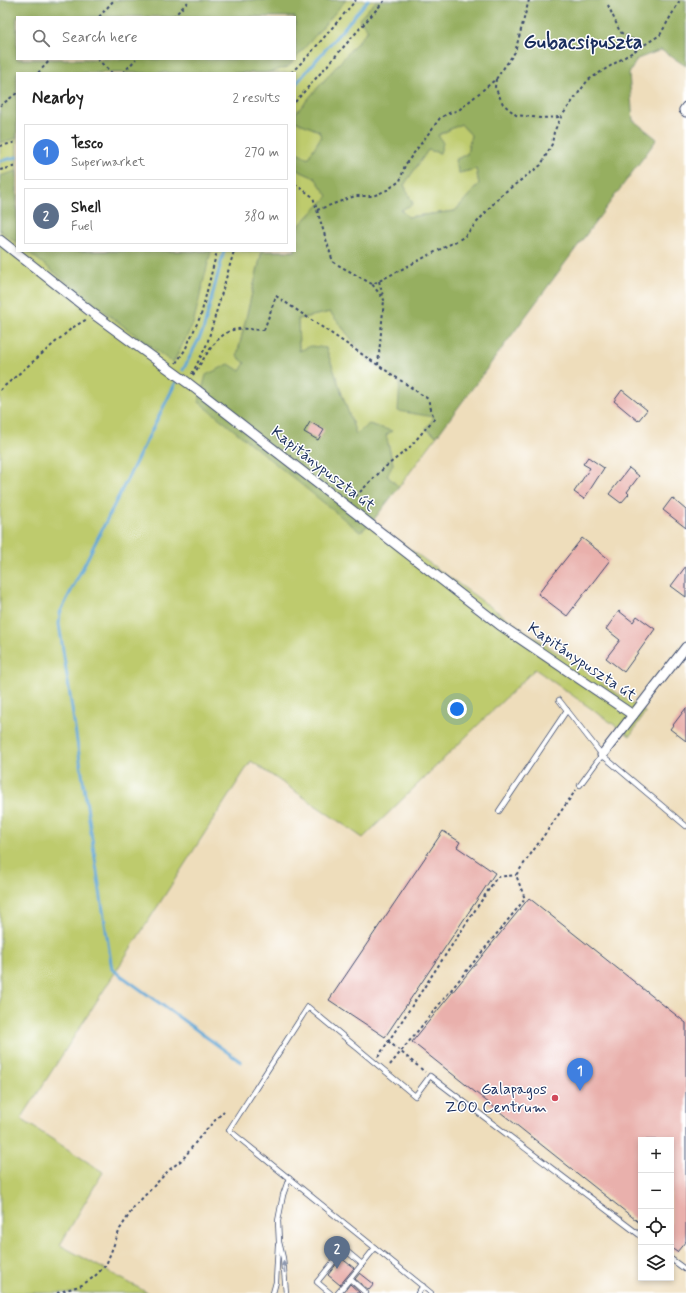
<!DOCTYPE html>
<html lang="en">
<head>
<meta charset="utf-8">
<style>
  body { margin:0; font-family:Mynerve,sans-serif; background:#f2f2f2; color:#222 }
  .controls { position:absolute; right:12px; bottom:12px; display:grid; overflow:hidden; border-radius:0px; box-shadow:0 2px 6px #0003 }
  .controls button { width:36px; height:36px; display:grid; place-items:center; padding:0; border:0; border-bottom:1px solid #e0e0e0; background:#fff; color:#222; font:20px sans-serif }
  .you { position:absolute; left:457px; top:709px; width:14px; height:14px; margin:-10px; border:3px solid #fff; border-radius:50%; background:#1a73e8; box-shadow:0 0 0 6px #1a73e833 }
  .badge { display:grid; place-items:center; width:26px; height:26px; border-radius:50%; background:#d1495b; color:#fff; font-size:13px; font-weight:700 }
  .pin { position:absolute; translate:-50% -33px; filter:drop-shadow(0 1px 2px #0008) }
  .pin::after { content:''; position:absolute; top:21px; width:14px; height:12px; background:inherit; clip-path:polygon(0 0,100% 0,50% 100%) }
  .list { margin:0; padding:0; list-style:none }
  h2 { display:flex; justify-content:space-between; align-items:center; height:52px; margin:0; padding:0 16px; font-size:17px }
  h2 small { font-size:13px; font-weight:400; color:#767676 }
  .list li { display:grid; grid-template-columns:26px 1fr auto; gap:12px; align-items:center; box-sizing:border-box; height:56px; margin:0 8px 8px; padding:0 8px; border:1px solid #e0e0e0; border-radius:0px }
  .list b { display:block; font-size:15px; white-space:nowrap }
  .list p { margin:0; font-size:13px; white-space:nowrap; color:#767676 }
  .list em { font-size:13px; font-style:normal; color:#767676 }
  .icon { flex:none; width:22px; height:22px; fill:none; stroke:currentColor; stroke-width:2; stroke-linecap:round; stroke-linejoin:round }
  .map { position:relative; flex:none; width:686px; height:1293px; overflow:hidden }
  .search { position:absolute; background:#fff; box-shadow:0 2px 6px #0003; left:16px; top:16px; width:280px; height:44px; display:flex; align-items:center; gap:10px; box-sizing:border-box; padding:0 14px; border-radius:0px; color:#767676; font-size:15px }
  .panel { position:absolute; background:#fff; box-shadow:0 2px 6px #0003; left:16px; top:72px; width:280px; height:180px; border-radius:0px }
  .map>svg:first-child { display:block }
  .green { fill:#becb6d; stroke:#6c7d66 }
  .forest { fill:#96af60; stroke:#586f5f; fill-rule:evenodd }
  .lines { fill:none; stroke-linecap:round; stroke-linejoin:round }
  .stream { stroke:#5fa6d5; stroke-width:3 }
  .building { fill:#e9b0ac }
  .lane-casing { stroke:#3b496c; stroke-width:6 }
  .street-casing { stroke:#3b496c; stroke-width:11 }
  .path { stroke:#3b496c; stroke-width:2; stroke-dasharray:3 3; stroke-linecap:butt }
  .lane { stroke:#fff; stroke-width:4.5 }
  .street { stroke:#fff; stroke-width:9 }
  .oneway { fill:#8d97ae }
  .poi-dot { fill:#d1495b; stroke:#fff; stroke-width:1.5 }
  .labels { text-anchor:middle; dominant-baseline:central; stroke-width:3; stroke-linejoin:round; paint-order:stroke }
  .street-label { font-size:16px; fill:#1b2f5e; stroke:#fff }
  .poi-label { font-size:16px; fill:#1b2f5e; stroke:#fff; text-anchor:end }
  .district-label { font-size:20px; font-weight:bold; fill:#1b2f5e; stroke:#fff }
</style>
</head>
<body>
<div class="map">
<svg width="686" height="1293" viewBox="0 0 686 1293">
  <rect width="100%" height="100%" fill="#fff"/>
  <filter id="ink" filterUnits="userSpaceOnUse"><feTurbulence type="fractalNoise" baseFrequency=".025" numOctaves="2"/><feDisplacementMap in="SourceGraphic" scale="8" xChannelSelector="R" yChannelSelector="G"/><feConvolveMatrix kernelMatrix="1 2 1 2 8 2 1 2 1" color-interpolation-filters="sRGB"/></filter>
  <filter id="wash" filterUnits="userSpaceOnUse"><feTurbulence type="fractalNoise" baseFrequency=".012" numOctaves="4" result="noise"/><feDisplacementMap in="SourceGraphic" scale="16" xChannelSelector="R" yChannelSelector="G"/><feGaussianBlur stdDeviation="0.9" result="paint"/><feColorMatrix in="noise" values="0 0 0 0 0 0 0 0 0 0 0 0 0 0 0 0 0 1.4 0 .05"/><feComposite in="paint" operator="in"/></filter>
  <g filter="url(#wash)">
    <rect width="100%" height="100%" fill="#edb"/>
    <g class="green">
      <path d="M95 0H377L360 19 368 30 295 114V73H35L295 59V17Z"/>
      <path d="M0 57 17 73V251H262L237 356 246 363 240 371 360 532 372 522 499 613 645 712 630 736 535 669 363 838 251 761 21 1119 103 1172 60 1245 148 1293H0Z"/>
      <path d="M295 121 319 131 321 137 308 158 295 151Z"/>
      <path d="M461 124 471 135 467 154 455 160 459 173 476 169 479 184 455 211 407 217 400 210 413 204 404 185 428 150 440 153 437 136Z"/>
      <path d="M295 169 315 178 328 196 295 230Z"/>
      <path d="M330 312 368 360 400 382 435 417 426 429 437 436 399 487 387 476 393 464 386 435 391 431 356 435 326 348 299 351 298 319Z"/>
    </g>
    <g class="forest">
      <path d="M0 0H346L288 67 266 73H17V138L0 143ZM17 17H295V59H17Z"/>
      <path d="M377 0H686V66L661 50 637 59 629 74 633 120 657 139 437 436 426 429 434 417 398 411 400 382 368 360 330 312 298 319 299 351 311 346 326 348 356 434 369 424 392 431 386 435 393 464 387 476 399 487 372 522 360 532 199 402 206 375 229 364 240 371 245 363 237 356 262 251H295V230L328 196 315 178 295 169V151L308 158 321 137 319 131 295 121V114L368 30 359 19ZM461 124 471 135 467 154 455 160 459 173 476 169 479 184 455 211 408 217 401 210 413 204 404 185 428 150 440 153 443 143 438 135Z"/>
      <path d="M17 171V243L0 230V176Z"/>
      <path d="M27 251H211L193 324 173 363 114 319Z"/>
    </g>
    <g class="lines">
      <g class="stream">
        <path d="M295 85 368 0"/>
        <path d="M0 161 17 157"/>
        <path d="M183 370 203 331 224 251"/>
        <path d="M176 382 60 613 59 624 112 969 241 1062"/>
      </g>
    </g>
    <g id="blocks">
      <g class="building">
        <path d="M622 390 647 410 638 421 614 401Z"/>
        <path d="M310 422 324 430 318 440 304 432Z"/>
        <path d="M588 457 604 468 584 499 574 492 590 468 583 464Z"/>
        <path d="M629 468 639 476 627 492 629 494 621 503 609 494Z"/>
        <path d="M672 498 686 510V528L663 510Z"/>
        <path d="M582 538 610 560 567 616 538 594Z"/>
        <path d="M686 566V597L671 586Z"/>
        <path d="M619 611 633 622 637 616 655 629 624 672 606 658 620 640 606 629Z"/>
        <path d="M686 708V741L670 729Z"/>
        <path d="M443 831 460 842 457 847 495 873 385 1037 329 1000Z"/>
        <path d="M529 898 686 1023V1241L677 1252 671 1248V1140H641V1224L412 1042Z"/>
        <path d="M341 1258 354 1268 340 1285 328 1275Z"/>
        <path d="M360 1273 374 1284 369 1290 355 1279Z"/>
        <path d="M350 1284 360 1293H343Z"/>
      </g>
    </g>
  </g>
  <g filter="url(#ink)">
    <use href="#blocks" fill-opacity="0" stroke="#3b496c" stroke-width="1"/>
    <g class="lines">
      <defs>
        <g id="lane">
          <path d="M559 700 602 755 686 826"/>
          <path d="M580 785 602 755"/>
          <path d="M499 811 567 710"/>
          <path d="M671 1259 686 1270"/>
          <path d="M273 1293 276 1282 278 1245"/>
          <path d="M286 1293 283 1258 279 1242 278 1221 283 1195 289 1178"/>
          <path d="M330 1293 317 1282 344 1249 362 1264"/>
          <path d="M338 1293 350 1279"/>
          <path d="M366 1293 350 1279 375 1248"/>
          <path d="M418 1293 423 1286"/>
          <path d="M431 1293 229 1130 308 1007 415 1096 430 1076 641 1236"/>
        </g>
        <g id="street">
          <path d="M686 107 684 110 686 112"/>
          <path d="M0 240 95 315 188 383 500 625 633 715"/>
          <path d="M602 755 686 647"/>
        </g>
      </defs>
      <use href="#lane" class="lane-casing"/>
      <use href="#street" class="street-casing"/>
      <g class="path">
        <path d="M608 5 620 32 644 46"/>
        <path d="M99 17 114 0"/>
        <path d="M173 17 190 0"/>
        <path d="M97 59 112 73"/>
        <path d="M38 73 51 59"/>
        <path d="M123 73 136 59"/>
        <path d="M291 73 308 56 356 0"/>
        <path d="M496 79 495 87 503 104 516 115 541 118 561 117"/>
        <path d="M295 102 385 0"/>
        <path d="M0 106 17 93"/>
        <path d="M0 146 17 142"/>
        <path d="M0 170 17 166"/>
        <path d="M295 184 313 197 333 262 372 284"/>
        <path d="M317 210 355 196H373L387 190 400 181 405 165 440 118 449 113 459 110 496 79 515 52 529 0"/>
        <path d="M379 281 384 300 372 284 379 281 464 237 501 195 541 165 552 144 554 132 561 117 588 80 660 35 680 0"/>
        <path d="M264 330 276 296 428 399 434 419 409 448 384 468 353 499"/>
        <path d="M176 363 185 350 201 315 217 251"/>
        <path d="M378 365 384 300"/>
        <path d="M192 374 207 344 234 251"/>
        <path d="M193 375C204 360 216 332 237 329 246 328 256 330 265 330"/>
        <path d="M0 390 72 328 87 319"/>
        <path d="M388 1041 425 1072"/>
        <path d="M378 1057 497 877 516 875"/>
        <path d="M390 1065 525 899 516 875 576 790"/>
        <path d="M57 1293 82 1285 94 1277 106 1265 120 1229 134 1207 169 1170 183 1159 202 1134 224 1111"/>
      </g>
      <use href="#lane" class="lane"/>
      <use href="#street" class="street"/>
    </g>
    <defs><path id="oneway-solid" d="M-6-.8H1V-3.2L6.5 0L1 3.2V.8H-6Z"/></defs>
    <use class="oneway" href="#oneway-solid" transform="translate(284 1267) rotate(-96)"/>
  </g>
  <circle class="poi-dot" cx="555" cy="1098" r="4"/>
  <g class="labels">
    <g class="street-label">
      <text transform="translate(323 469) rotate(38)">Kapitánypuszta út</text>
      <text transform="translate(582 662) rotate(34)">Kapitánypuszta út</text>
    </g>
    <g class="poi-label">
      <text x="547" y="1089">Galapagos<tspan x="547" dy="18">ZOO Centrum</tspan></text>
    </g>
    <g class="district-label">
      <text x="583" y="42">Gubacsipuszta</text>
    </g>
  </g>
</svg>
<div class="controls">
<button>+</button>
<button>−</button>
<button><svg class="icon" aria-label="locate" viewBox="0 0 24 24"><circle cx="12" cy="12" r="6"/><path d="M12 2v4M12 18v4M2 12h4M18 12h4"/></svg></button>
<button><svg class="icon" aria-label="layers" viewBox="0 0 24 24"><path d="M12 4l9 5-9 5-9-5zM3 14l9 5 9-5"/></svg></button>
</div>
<div class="you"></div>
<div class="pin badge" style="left:580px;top:1091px;background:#3f7fe0">1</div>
<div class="pin badge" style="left:337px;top:1269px;background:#5c6f8a">2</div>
<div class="search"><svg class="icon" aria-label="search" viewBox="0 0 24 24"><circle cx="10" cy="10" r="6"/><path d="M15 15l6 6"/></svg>Search here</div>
<section class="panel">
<h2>Nearby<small>2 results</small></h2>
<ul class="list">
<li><span class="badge" style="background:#3f7fe0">1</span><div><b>Tesco</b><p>Supermarket</p></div><em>270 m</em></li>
<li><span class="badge" style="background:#5c6f8a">2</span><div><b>Shell</b><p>Fuel</p></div><em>380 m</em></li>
</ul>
</section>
</div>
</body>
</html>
